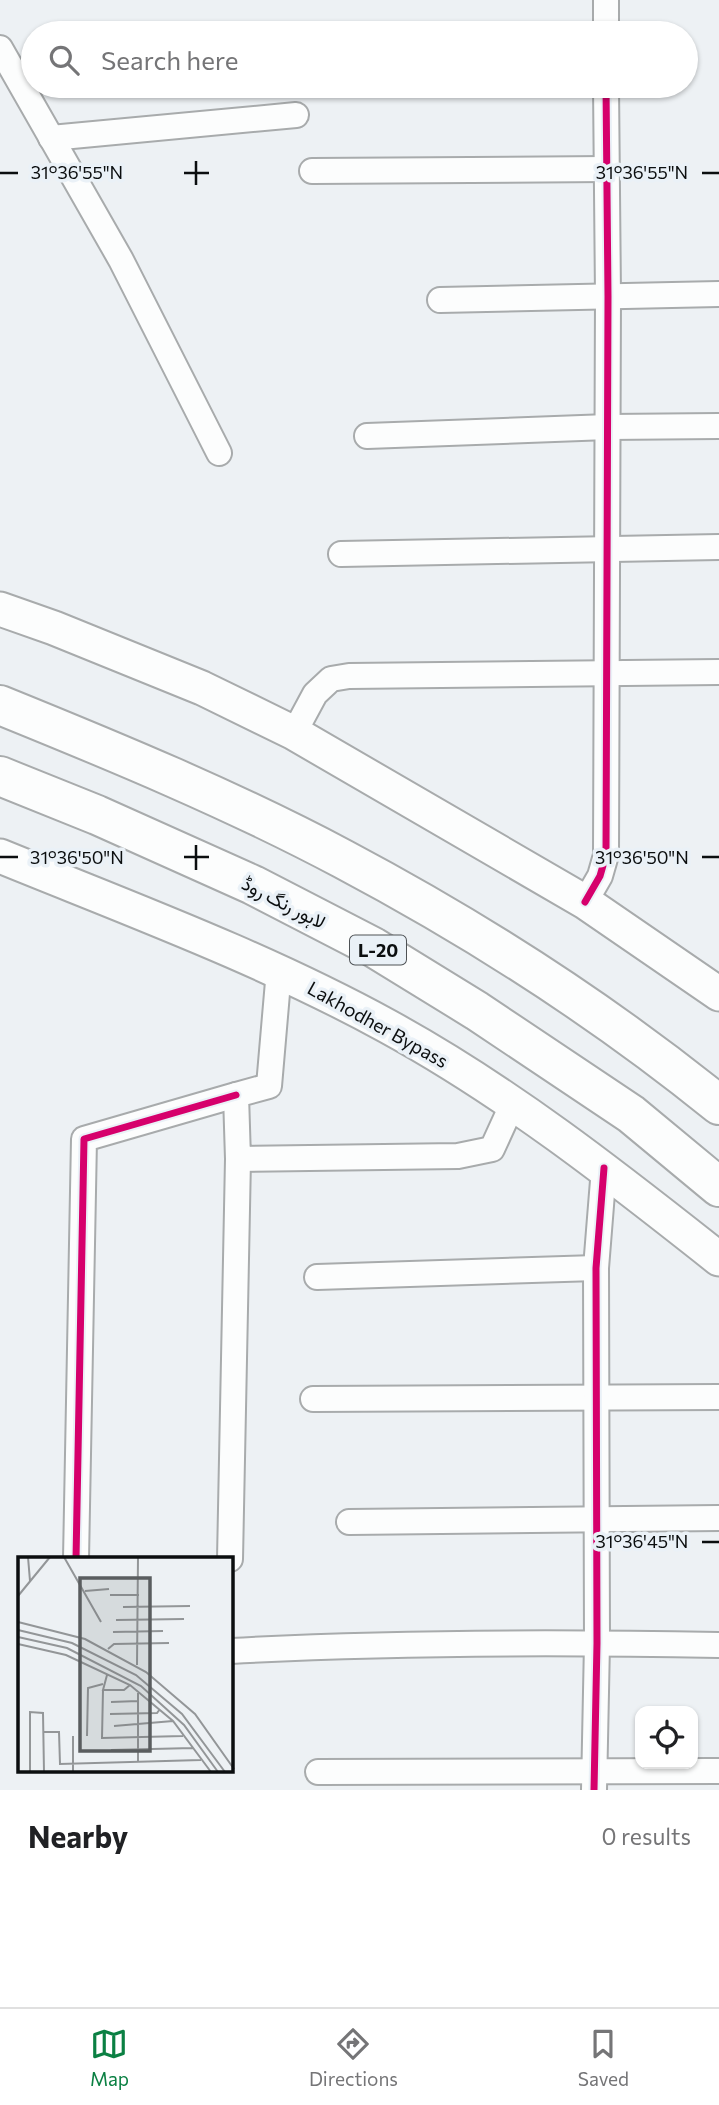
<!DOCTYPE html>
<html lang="en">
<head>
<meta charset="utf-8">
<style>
  body { margin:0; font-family:Commissioner,Vazirmatn,sans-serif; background:#f2f2f2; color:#202124 }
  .controls { position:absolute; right:21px; bottom:21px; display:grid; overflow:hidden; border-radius:14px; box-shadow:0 2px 5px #0004 }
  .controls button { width:63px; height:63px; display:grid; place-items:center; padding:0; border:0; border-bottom:2px solid #e0e0e0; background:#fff; color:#202124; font:35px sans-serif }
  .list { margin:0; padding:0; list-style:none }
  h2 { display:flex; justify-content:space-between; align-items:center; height:91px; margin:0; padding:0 28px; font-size:30px }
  h2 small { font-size:23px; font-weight:400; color:#757577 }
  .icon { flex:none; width:38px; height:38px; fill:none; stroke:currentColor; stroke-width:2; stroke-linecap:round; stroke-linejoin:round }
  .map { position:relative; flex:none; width:719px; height:1790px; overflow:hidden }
  .search { position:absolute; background:#fff; box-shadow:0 2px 5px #0004; left:21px; right:21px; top:21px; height:77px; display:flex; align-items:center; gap:18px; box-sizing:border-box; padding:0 24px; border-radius:38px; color:#757577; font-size:26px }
  .sheet { height:217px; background:#fff }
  nav { display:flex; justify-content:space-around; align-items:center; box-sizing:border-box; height:98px; border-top:2px solid #e0e0e0; background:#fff; font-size:19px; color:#757577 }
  nav a { display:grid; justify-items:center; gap:4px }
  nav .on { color:#0b8043 }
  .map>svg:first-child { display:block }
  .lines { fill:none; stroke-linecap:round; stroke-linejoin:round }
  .minor-casing { stroke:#a8abac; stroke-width:28 }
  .secondary-casing { stroke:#a8abac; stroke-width:37 }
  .motorway-casing { stroke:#a8abac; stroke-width:42 }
  .minor { stroke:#fcfdfd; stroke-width:24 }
  .secondary { stroke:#fcfdfd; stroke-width:33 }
  .motorway { stroke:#fcfdfd; stroke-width:38 }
  .cycleway-casing { stroke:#eaf1f7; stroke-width:11 }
  .cycleway { stroke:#d6006c; stroke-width:7 }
  .ticks { fill:none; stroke:#0b0e0f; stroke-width:2.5 }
  .labels { text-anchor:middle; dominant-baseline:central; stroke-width:7; stroke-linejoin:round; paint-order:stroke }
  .shield { fill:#eaf1f7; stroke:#4e5255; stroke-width:2 }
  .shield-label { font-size:18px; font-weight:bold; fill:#0b0e0f }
  .street-label { font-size:19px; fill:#0b0e0f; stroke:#eaf1f7 }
  .inset-road { fill:none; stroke:#939698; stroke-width:2 }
  .view { fill:#5a5d5f; fill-opacity:0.15; stroke:#5a5d5f; stroke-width:3.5 }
  .inset-edge { fill:none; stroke:#0b0e0f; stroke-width:3.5 }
  .ticks-label { font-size:18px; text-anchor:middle; fill:#0b0e0f; stroke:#eaf1f7; stroke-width:7; stroke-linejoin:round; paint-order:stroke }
</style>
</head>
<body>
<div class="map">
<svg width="719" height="1790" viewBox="0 0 719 1790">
  <rect width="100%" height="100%" fill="#edf1f4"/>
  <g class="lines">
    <defs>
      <g id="minor">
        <path d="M606 0V33"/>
        <path d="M0 48 121 260 219 453"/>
        <path d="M51 138 296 115"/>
        <path d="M312 171 607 169"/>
        <path d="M440 300 719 294"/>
        <path d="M367 436 608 427 719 426"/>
        <path d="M341 554 719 547"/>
        <path d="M294 733 315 694 331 679 349 676 719 672"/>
        <path d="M585 902 600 876 606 855 608 296 606 86"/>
        <path d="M279 970 269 1086 236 1095 238 1159 458 1156 492 1149 513 1103"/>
        <path d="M317 1277 596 1268"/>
        <path d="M313 1399 719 1397"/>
        <path d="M349 1522 719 1518"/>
        <path d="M76 1559 84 1139 236 1095"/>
        <path d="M230 1559 238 1159"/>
        <path d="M231 1651C393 1642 556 1642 719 1645"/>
        <path d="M318 1772 719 1771"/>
        <path d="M594 1790 597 1643 596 1268 604 1168"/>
      </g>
      <g id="secondary">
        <path d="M0 609 54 628 202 688 294 733 585 902 719 994"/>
        <path d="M0 856C130 909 263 958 387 1026 506 1091 613 1175 719 1259"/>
      </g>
      <g id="motorway">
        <path d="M0 705C116 752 232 800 343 859 475 929 603 1011 719 1105"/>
        <path d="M0 776 97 815 253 885 373 947 477 1011 631 1114 719 1187"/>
      </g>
    </defs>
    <use href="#minor" class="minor-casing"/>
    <use href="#secondary" class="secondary-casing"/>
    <use href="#motorway" class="motorway-casing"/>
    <use href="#minor" class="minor"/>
    <use href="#secondary" class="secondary"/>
    <use href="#motorway" class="motorway"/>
    <defs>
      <g id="cycleway">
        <path d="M585 902 600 876 606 855 608 296 606 86"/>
        <path d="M76 1559 84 1139 236 1095"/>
        <path d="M594 1790 597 1643 596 1268 604 1168"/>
      </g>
    </defs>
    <use href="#cycleway" class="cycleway-casing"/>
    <use href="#cycleway" class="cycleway"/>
  </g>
  <path class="ticks" d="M196 161V185M0 173H18M184 173H209M702 173H719M196 845V870M0 857H18M184 857H209M702 857H719M702 1542H719"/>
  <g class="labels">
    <rect class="shield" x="350" y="935.5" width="56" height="29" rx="5"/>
    <g class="shield-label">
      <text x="378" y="950">L-20</text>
    </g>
    <g class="street-label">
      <text transform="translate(284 902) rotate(27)">لاہور رنگ روڈ</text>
      <text transform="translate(378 1024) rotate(29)">Lakhodher Bypass</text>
    </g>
  </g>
  <g transform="translate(18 1557)">
    <rect width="215" height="215" fill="#edf1f4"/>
    <path class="inset-road" d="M10 0 12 24M46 0 83 65M67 34 91 32M92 38H121M0 39 32 0M105 50 172 49M98 63 166 62M0 65 67 82 128 115 177 157 216 212M0 73 54 86 118 118 164 157 207 215M95 75 145 74M0 80 49 91 123 129 166 168 200 215M0 87 48 98 112 128 155 164 193 215M90 92 96 87 151 86M119 108 120 0M89 118 85 133H106L112 128M85 133 84 181 165 179M93 145 120 144M92 157 139 156 142 152M96 169 155 164M26 175H41L42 207 183 203M55 179V215M69 179 70 131 85 127M93 193 175 191M120 204V136M12 215V155L25 156 26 215"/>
    <path class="view" d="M62 21H132V194H62Z"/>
    <rect width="215" height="215" class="inset-edge"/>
  </g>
  <g class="ticks-label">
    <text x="77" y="179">31°36'55"N</text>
    <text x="642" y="179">31°36'55"N</text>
    <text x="77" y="864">31°36'50"N</text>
    <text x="642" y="864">31°36'50"N</text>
    <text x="642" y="1548">31°36'45"N</text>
  </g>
</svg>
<div class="controls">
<button><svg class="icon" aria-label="locate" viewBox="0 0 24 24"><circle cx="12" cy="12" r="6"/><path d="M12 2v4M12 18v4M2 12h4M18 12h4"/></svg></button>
</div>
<div class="search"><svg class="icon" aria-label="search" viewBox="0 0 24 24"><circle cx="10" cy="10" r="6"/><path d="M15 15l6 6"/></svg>Search here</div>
</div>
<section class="sheet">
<h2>Nearby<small>0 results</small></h2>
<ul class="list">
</ul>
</section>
<nav>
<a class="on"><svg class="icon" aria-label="map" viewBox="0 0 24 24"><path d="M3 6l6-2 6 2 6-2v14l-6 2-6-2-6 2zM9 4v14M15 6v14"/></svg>Map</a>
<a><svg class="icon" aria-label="directions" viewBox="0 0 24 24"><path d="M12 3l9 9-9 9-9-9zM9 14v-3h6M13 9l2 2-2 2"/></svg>Directions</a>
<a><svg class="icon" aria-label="saved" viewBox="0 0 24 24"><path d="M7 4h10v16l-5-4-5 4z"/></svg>Saved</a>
</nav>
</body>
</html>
